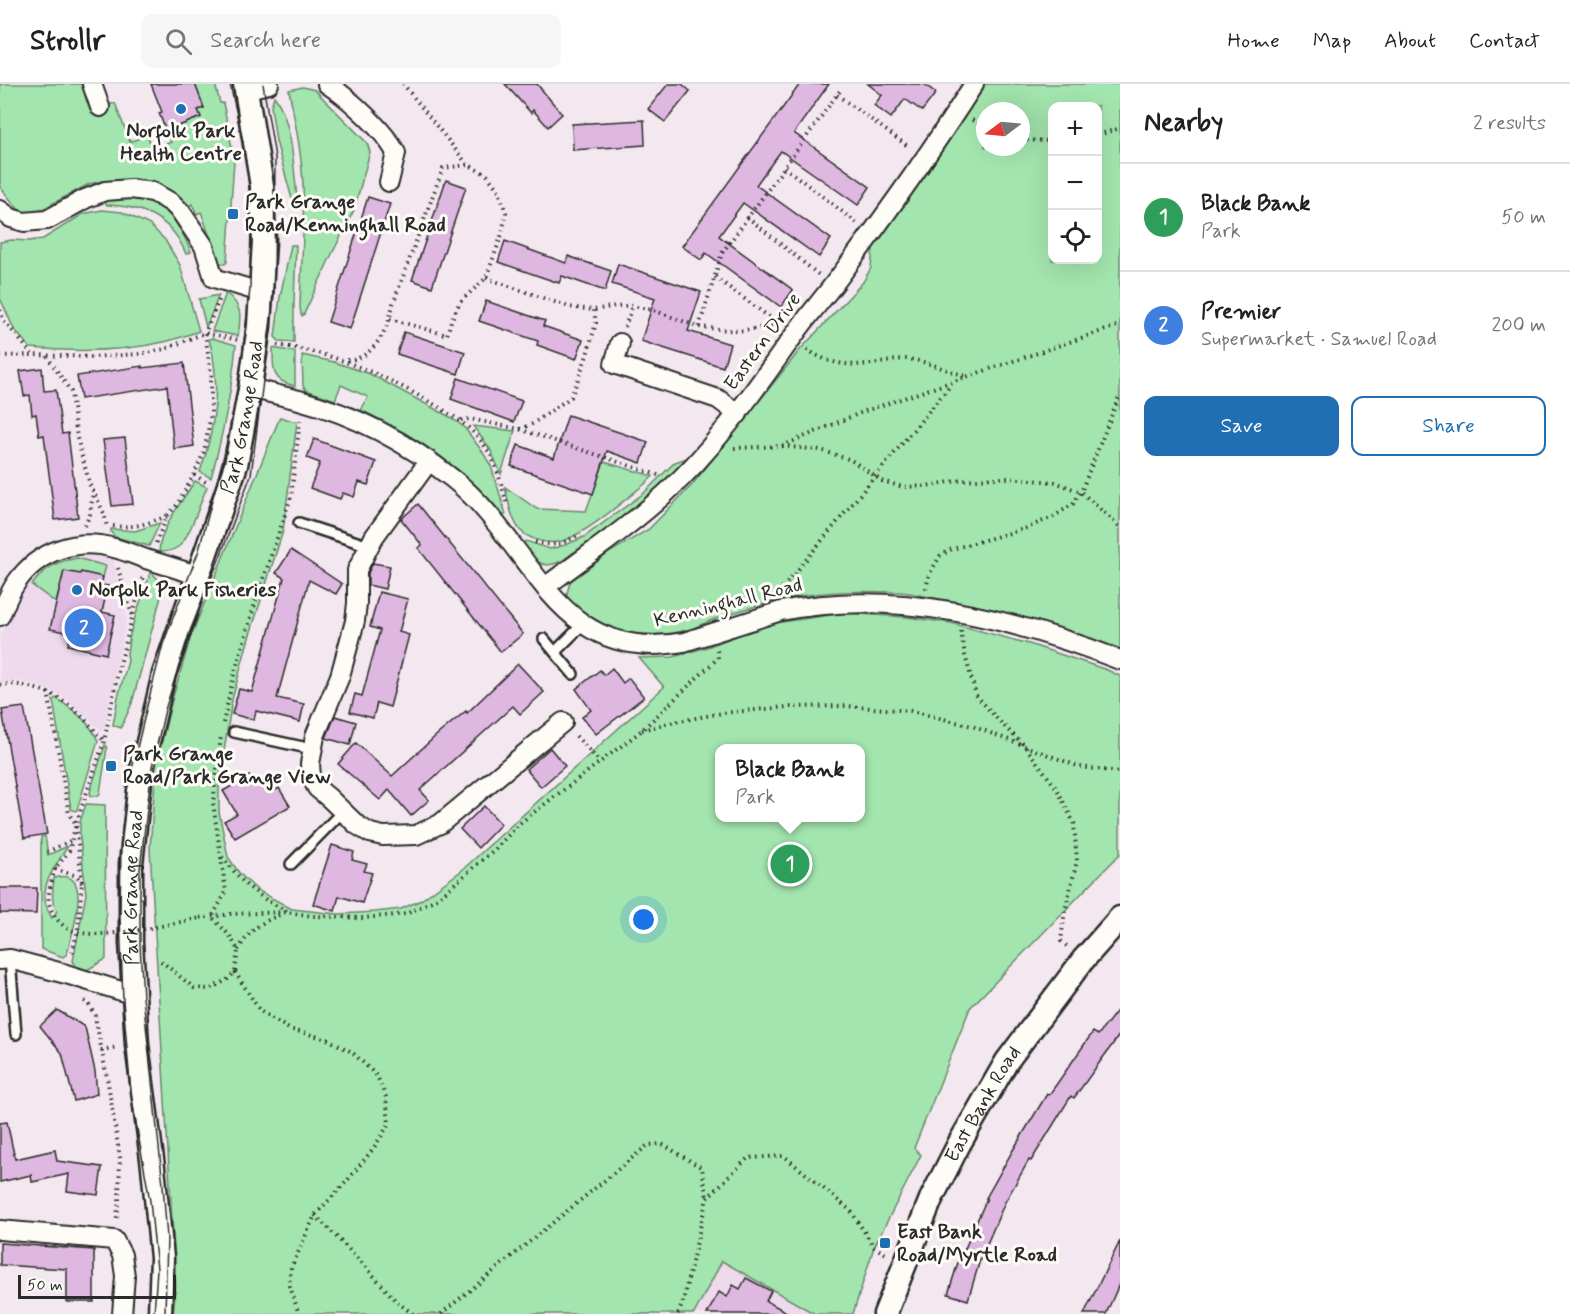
<!DOCTYPE html>
<html lang="en">
<head>
<meta charset="utf-8">
<style>
  body { margin:0; font-family:Mynerve,sans-serif; background:#f6f6f6; color:#202124 }
  .controls { position:absolute; right:18px; top:18px; display:grid; overflow:hidden; border-radius:12px; box-shadow:0 6px 24px #0002 }
  .controls button { width:54px; height:54px; display:grid; place-items:center; padding:0; border:0; border-bottom:2px solid #e0e0e0; background:#fff; color:#202124; font:30px sans-serif }
  .compass { position:absolute; left:976px; top:18px; width:54px; height:54px; border-radius:50%; background:#fff; box-shadow:0 6px 24px #0002; rotate:254deg }
  .scale { position:absolute; left:18px; bottom:15px; width:158px; box-sizing:border-box; padding-left:6px; border:3px solid #2b2b2b; border-top:0; font-size:16px; line-height:21px; white-space:nowrap; color:#2b2b2b; -webkit-text-stroke:4px #fdfcf7; paint-order:stroke }
  .you { position:absolute; left:644px; top:836px; width:21px; height:21px; margin:-15px; border:4px solid #fff; border-radius:50%; background:#1a73e8; box-shadow:0 0 0 9px #1a73e833 }
  .badge { display:grid; place-items:center; width:39px; height:39px; border-radius:50%; background:#1f6fb2; color:#fff; font-size:20px; font-weight:700 }
  .pin { position:absolute; translate:-50% -50%; border:3px solid #fff; box-shadow:0 2px 6px #0006 }
  .popup { position:absolute; left:715px; top:660px; width:150px; height:78px; box-sizing:border-box; display:grid; place-content:center; border-radius:12px; background:#fff; filter:drop-shadow(0 2px 4px #0005); font-size:20px; white-space:nowrap; color:#757577 }
  .popup b { font-size:22px; color:#202124 }
  .popup::after { content:''; position:absolute; left:50%; top:100%; margin-left:-12px; border:12px solid transparent; border-top-color:#fff }
  .list { margin:0; padding:0; list-style:none }
  h2 { display:flex; justify-content:space-between; align-items:center; height:78px; margin:0; padding:0 24px; font-size:26px }
  h2 small { font-size:20px; font-weight:400; color:#757577 }
  .list li { display:grid; grid-template-columns:39px 1fr auto; gap:18px; align-items:center; box-sizing:border-box; height:108px; padding:0 24px; border-top:2px solid #e0e0e0 }
  .list b { display:block; font-size:22px; white-space:nowrap }
  .list p { margin:0; font-size:20px; white-space:nowrap; color:#757577 }
  .list em { font-size:20px; font-style:normal; color:#757577 }
  .actions { display:flex; gap:12px; padding:18px 24px }
  .actions a { flex:1; padding:14px 0; border:2px solid #1f6fb2; border-radius:12px; text-align:center; font-size:21px; color:#1f6fb2 }
  .actions .main { background:#1f6fb2; color:#fff }
  .icon { flex:none; width:33px; height:33px; fill:none; stroke:currentColor; stroke-width:2; stroke-linecap:round; stroke-linejoin:round }
  .map { position:relative; flex:none; width:1120px; height:1230px; overflow:hidden }
  header { display:flex; align-items:center; gap:36px; box-sizing:border-box; height:84px; padding:0 30px; background:#fff; border-bottom:2px solid #e0e0e0 }
  header strong { font-size:28px }
  nav { display:flex; gap:33px; margin-inline-start:auto; font-size:21px }
  .search { width:420px; height:54px; background:#f6f6f6; display:flex; align-items:center; gap:15px; box-sizing:border-box; padding:0 21px; border-radius:12px; color:#757577; font-size:22px }
  main { display:flex }
  aside { flex:1; background:#fff }
  .map>svg:first-child { display:block }
  .built { fill:#eedaec }
  .green { fill:#a3e5ae; stroke:#67886c; stroke-width:1.5; fill-rule:evenodd }
  .building { fill:#dfb8e1; stroke:#2b2b2b; stroke-width:1.5 }
  .lines { fill:none; stroke-linecap:round; stroke-linejoin:round }
  .service-casing { stroke:#2b2b2b; stroke-width:14 }
  .minor-casing { stroke:#2b2b2b; stroke-width:22 }
  .tertiary-casing { stroke:#2b2b2b; stroke-width:27 }
  .path { stroke:#2b2b2b; stroke-width:4; stroke-dasharray:1.5 4.5; stroke-linecap:butt }
  .service { stroke:#fdfcf7; stroke-width:9 }
  .minor { stroke:#fdfcf7; stroke-width:18 }
  .tertiary { stroke:#fdfcf7; stroke-width:22 }
  .tram { stroke:#2b2b2b; stroke-width:1.5 }
  .path-bridge { stroke:#2b2b2b; stroke-width:4; stroke-dasharray:1.5 4.5; stroke-linecap:butt }
  .poi-dot { fill:#1f6fb2; stroke:#fdfcf7; stroke-width:2 }
  .labels { text-anchor:middle; dominant-baseline:central; stroke-width:6; stroke-linejoin:round; paint-order:stroke }
  .poi-label { font-size:20px; font-weight:bold; fill:#2b2b2b; stroke:#fdfcf7; text-anchor:start }
  .street-label { font-size:20px; fill:#2b2b2b; stroke:#fdfcf7 }
</style>
</head>
<body>
<header>
<strong>Strollr</strong>
<div class="search"><svg class="icon" aria-label="search" viewBox="0 0 24 24"><circle cx="10" cy="10" r="6"/><path d="M15 15l6 6"/></svg>Search here</div>
<nav><a>Home</a><a>Map</a><a>About</a><a>Contact</a></nav>
</header>
<main>
<div class="map">
<svg width="1120" height="1230" viewBox="0 0 1120 1230">
  <rect width="100%" height="100%" fill="#f4e8f0"/>
  <filter id="ink" filterUnits="userSpaceOnUse"><feTurbulence type="fractalNoise" baseFrequency=".0167" numOctaves="2"/><feDisplacementMap in="SourceGraphic" scale="12" xChannelSelector="R" yChannelSelector="G"/><feConvolveMatrix kernelMatrix="1 2 1 2 8 2 1 2 1" color-interpolation-filters="sRGB"/></filter>
  <g filter="url(#ink)">
    <g class="built">
      <path d="M71 467 99 469 113 473 127 535 104 645 101 647 64 613 38 602 18 597 0 599V552L9 535 17 512 33 486Z"/>
      <path d="M722 1177 815 1230H694Z"/>
    </g>
    <g class="green">
      <path d="M0 0H81L90 26 115 19 130 58 147 51 153 65 171 58 168 51 180 46 178 42 201 33 198 26 204 24 195 0H215L220 19H223C227 38 231 57 234 77L227 178 225 180 220 179C212 164 208 145 201 128L197 130 192 120 187 124 160 103 133 95 103 97 89 100 37 128H25L18 125 0 103Z"/>
      <path d="M984 0H1120V565C1064 543 1004 527 945 516 930 514 915 509 900 508 864 507 827 506 791 514 767 519 743 525 721 533 711 536 701 541 691 545 657 555 616 552 586 532 578 528 572 520 566 513L570 498 609 469 649 445 692 401 800 266 863 198 871 184 873 164 926 86 963 34ZM1052 22H1098V176H1052ZM985 27H1021V63H985Z"/>
      <path d="M303 3 315 6 367 59 370 68 354 126 331 172 304 230 302 232 301 231 300 223C301 183 305 143 303 103 302 70 295 38 289 6Z"/>
      <path d="M274 12C292 35 294 85 297 115H292L276 57 271 22Z"/>
      <path d="M128 113C164 116 179 137 191 168L186 170C183 163 179 155 174 149 157 128 133 122 107 121L103 117Z"/>
      <path d="M102 126 122 128 150 141 165 156 180 181 199 247C188 251 176 255 164 258 120 268 75 268 30 264L14 245 0 214V158L12 156 29 157 43 155 83 130Z"/>
      <path d="M291 161H296L294 219V258L279 257 275 253 280 213Z"/>
      <path d="M226 209C243 223 241 232 238 252L212 247Z"/>
      <path d="M219 211 206 243 199 215Z"/>
      <path d="M212 254 236 261C232 306 223 350 211 394L200 388C215 345 222 300 209 255Z"/>
      <path d="M273 264 295 268V302C271 297 273 285 273 264Z"/>
      <path d="M302 271 334 278 370 290 450 333 464 343 482 367 491 382 506 430 504 432C465 384 417 353 361 326L368 313 341 301 335 316 306 306 303 302Z"/>
      <path d="M280 333 297 338 283 447 248 557 232 616 219 699V728L228 773 240 790 257 806 292 825 338 830 375 828 401 825 421 816 461 787 664 603 639 574 673 573 707 563 768 540 844 529 906 533 951 539 1029 560 1107 586 1120 592V770L970 924 914 1064 921 1071 874 1163 853 1230H815L722 1177 694 1230H173L176 1202 150 765 156 682 172 616 191 552ZM720 664H860V734H720Z"/>
      <path d="M473 342 515 347 501 390 490 365Z"/>
      <path d="M687 374C653 416 606 445 562 477 540 487 536 476 523 460L526 457 550 465 565 461 584 453 644 409 675 378Z"/>
      <path d="M604 378 653 392 646 399C626 415 583 453 558 458 546 460 528 455 520 446 511 435 508 416 505 403L537 425 586 427Z"/>
      <path d="M195 397 207 403C200 418 190 454 178 463 172 467 166 468 159 468 160 444 182 417 195 397Z"/>
      <path d="M160 439 149 462 115 453 111 448V445L135 447Z"/>
      <path d="M77 474 106 482 103 493 81 488 80 490 64 487 56 519 32 501C45 483 55 478 77 474Z"/>
      <path d="M151 488 160 497 162 509 132 619 121 644 113 641 118 613 128 577 127 569 130 550 136 530Z"/>
      <path d="M56 614C72 625 91 638 98 657L77 726 75 727 71 725 53 616 54 615Z"/>
      <path d="M105 661 107 664 100 709 98 712H91L90 708Z"/>
      <path d="M86 720 105 721 106 875 87 886 76 882 73 877 86 810 80 754V738Z"/>
      <path d="M45 752 48 771 68 762C53 786 34 806 52 834L57 827C50 816 53 806 54 794 96 781 71 852 67 870L63 873 41 865V753Z"/>
    </g>
    <g class="building">
      <path d="M151 0H195L204 24 198 26 201 33 166 47 159 29 162 28Z"/>
      <path d="M505 0H537L562 30 548 43 533 26 531 29Z"/>
      <path d="M668 0H682L690 7 665 38 648 25Z"/>
      <path d="M800 0H829L794 49 870 103 858 121 781 67 769 83 756 101 831 155 819 173 743 119 719 152 793 206 781 223 706 169 701 176 682 162Z"/>
      <path d="M868 0H924L936 9 922 27 905 15 891 34 874 21 882 11Z"/>
      <path d="M644 36 645 61 573 66 572 40Z"/>
      <path d="M446 96 466 103 432 203 412 196Z"/>
      <path d="M368 113 390 120 350 245 328 238Z"/>
      <path d="M505 157 566 179 568 172 611 187 605 207 562 192 559 199 498 178Z"/>
      <path d="M618 180 701 208 688 247 730 260 723 283 641 257 655 214 612 200Z"/>
      <path d="M486 217 545 237 543 242 583 256 576 275 537 261 538 257 479 237Z"/>
      <path d="M404 248 465 268 458 290 397 270Z"/>
      <path d="M184 279 194 362 174 365 167 302 81 315 77 292 142 282V284Z"/>
      <path d="M42 284 44 307 56 306 62 350 68 349 78 433 55 436 44 351 39 352 36 330 32 331 30 311 24 312 20 287Z"/>
      <path d="M458 294 522 317 514 338 451 315Z"/>
      <path d="M568 331 648 358 641 379 607 367 593 410 511 382 518 361 554 374Z"/>
      <path d="M125 354 133 420 112 422 103 356Z"/>
      <path d="M314 355 376 378 368 401 359 398 354 413 343 409 340 415 310 404 320 379 307 374Z"/>
      <path d="M418 420 523 550 501 568 418 464 422 461 401 435Z"/>
      <path d="M291 466 342 500 336 510 309 496 277 614 304 620 300 638 256 627 254 636 232 630 239 605 252 608 284 494 276 489Z"/>
      <path d="M373 479 390 482 385 505 368 501V489Z"/>
      <path d="M64 487 80 490 81 488 103 493 101 501 108 502 102 528 115 531 106 570 68 561 71 549 50 545Z"/>
      <path d="M379 508 408 515 399 548 409 551 390 623 377 619 373 634 350 628 355 610 362 612 380 546 370 543Z"/>
      <path d="M518 580 544 608 520 630 513 622 420 706 429 716 411 732 389 706 380 716 338 680 356 659 392 692 438 650 466 627 467 629Z"/>
      <path d="M612 584 623 599 629 594 644 613 596 650 582 633 591 626 576 605 600 586 604 591Z"/>
      <path d="M24 623 47 750 24 754 2 626Z"/>
      <path d="M335 632 356 638 350 661 326 654Z"/>
      <path d="M550 664 565 682 541 703 526 685Z"/>
      <path d="M249 692 254 700 263 695 271 709 279 704 290 722 235 754 224 737 237 730 223 707Z"/>
      <path d="M484 722 501 740 478 764 460 745Z"/>
      <path d="M332 761 354 768 352 776 367 780 364 787 372 789 362 819 339 812 335 827 313 820Z"/>
      <path d="M0 804H37L36 830 0 829Z"/>
      <path d="M1120 923V950L1074 1014 1071 1012 1031 1077 1029 1076 1005 1118 980 1176 968 1216 948 1210 961 1169H963L987 1114H986L1013 1066 1047 1010 1049 1011 1093 948 1098 951Z"/>
      <path d="M57 926 85 943 95 987 97 1010 74 1017 62 969 40 942Z"/>
      <path d="M7 1038 15 1075 55 1066 57 1077 102 1083 98 1111 67 1107 69 1090 32 1098 31 1091 0 1098V1039Z"/>
      <path d="M1120 1157V1198L1106 1230H1084Z"/>
      <path d="M0 1159 94 1166V1218H67V1185L0 1181Z"/>
      <path d="M746 1194 771 1207 766 1217 790 1230H707L719 1208 727 1213 733 1201 740 1205Z"/>
    </g>
    <g class="lines">
      <defs>
        <g id="service">
          <path d="M299 439 369 462"/>
          <path d="M544 555 573 590"/>
          <path d="M555 568 583 540"/>
          <path d="M234 648 312 665"/>
          <path d="M291 780 342 728"/>
          <path d="M10 875 16 950"/>
        </g>
        <g id="minor">
          <path d="M92 0 100 23"/>
          <path d="M327 0C349 14 384 46 396 69L389 98"/>
          <path d="M247 5 269 0"/>
          <path d="M0 126 11 134 24 138 47 136 85 115 105 107 131 105 153 108 172 119 181 128 204 162 214 194 250 205 262 206"/>
          <path d="M620 259 614 280 718 315 738 330"/>
          <path d="M250 304C266 308 283 312 299 316 355 331 408 359 453 395 534 459 554 582 684 558L781 527C894 504 1015 535 1120 576"/>
          <path d="M429 377 374 453 357 486V519L355 537 340 592 315 652 310 680 311 693 317 704 329 714 357 741 370 749 383 752 416 751 440 740 563 638"/>
          <path d="M545 503C586 472 629 443 667 408 717 362 755 305 795 250 807 233 821 217 834 200 883 135 930 69 974 0"/>
          <path d="M0 532C5 521 9 509 16 499 38 467 77 453 114 464 126 467 137 472 149 476 165 481 181 486 197 491"/>
          <path d="M0 876 10 875 66 890 134 911"/>
          <path d="M0 1146 114 1156 122 1171 125 1192 122 1230"/>
        </g>
        <g id="tertiary">
          <path id="s1" d="M160 1230 162 1174 153 1083 137 961 131 858V780L141 688 164 590 236 381 250 304 259 242 264 157 262 102 245 0"/>
          <path id="s2" d="M885 1230 931 1115 959 1060 1007 977 1083 876 1120 834"/>
        </g>
      </defs>
      <use href="#service" class="service-casing"/>
      <use href="#minor" class="minor-casing"/>
      <use href="#tertiary" class="tertiary-casing"/>
      <g class="path">
        <path d="M837 11 909 63"/>
        <path d="M972 36 985 43"/>
        <path d="M1098 51 1120 44"/>
        <path d="M1021 56 1052 57"/>
        <path d="M784 83 857 139"/>
        <path d="M747 133 819 191"/>
        <path d="M715 193 780 241"/>
        <path d="M486 194 569 223 594 226 616 222H632L653 226 699 243 739 247 779 241"/>
        <path d="M0 226 4 237 32 270"/>
        <path d="M390 235 447 251 451 237 460 218 486 194 502 150 506 129 499 107 487 91 467 80 403 0"/>
        <path d="M625 243 632 222"/>
        <path d="M699 243 722 169 842 4"/>
        <path d="M277 261C330 268 380 289 426 316 448 328 469 340 484 361 496 377 501 400 507 420"/>
        <path d="M807 265C827 281 854 283 879 279 888 278 898 275 907 275 928 277 946 287 967 292"/>
        <path d="M0 272 33 271 92 273 139 270 165 265 205 249 238 256"/>
        <path d="M47 272 71 308 77 354 90 401 104 429 107 443"/>
        <path d="M347 276C374 276 389 243 393 220L443 84 467 81"/>
        <path d="M461 336 470 335 519 345 658 391"/>
        <path d="M520 345 532 340 571 313 586 274 596 239 594 226"/>
        <path d="M782 362 865 327 1120 241"/>
        <path d="M734 364 781 362 821 366 851 376 882 397 903 403 925 402 963 396 990 394H1008L1055 398 1081 408 1120 443"/>
        <path d="M194 391 209 400"/>
        <path d="M85 442 90 430 93 409"/>
        <path d="M113 442C135 444 147 440 167 432"/>
        <path d="M535 458C558 463 561 460 581 450"/>
        <path d="M156 459 167 432 177 421 194 391 204 368 211 330V290L205 249 220 214"/>
        <path d="M118 484 132 531"/>
        <path d="M926 505 929 491 940 472 952 465 1024 445 1053 433 1073 420 1081 408 1120 310"/>
        <path d="M781 509V506L954 297"/>
        <path d="M961 547 965 571 976 611 999 637 1024 661 1057 705 1074 739 1077 777 1065 826 1061 857 1069 864"/>
        <path d="M0 601C11 599 22 601 33 604 68 613 81 631 104 657"/>
        <path d="M48 608 69 730 76 740 82 799 78 846 71 872"/>
        <path d="M223 639 234 591 256 516 291 413 300 336"/>
        <path d="M642 646 669 639 722 629 787 623 846 622 911 627 972 642 1080 683 1120 688"/>
        <path d="M576 652 600 678"/>
        <path d="M47 768 72 756"/>
        <path d="M222 773 245 800 266 816 287 827"/>
        <path d="M82 799 77 792 55 785 69 767 76 740 104 658 117 592 143 492"/>
        <path d="M200 834 231 830 287 828 312 832 364 834 406 830 438 814 495 765 520 739 641 647 718 574 717 566"/>
        <path d="M238 866C253 842 259 840 284 829"/>
        <path d="M161 877 194 904 210 905 227 896 235 888 238 866 230 852 212 833 226 808 213 719 221 652"/>
        <path d="M235 888 260 927 289 945 327 955 352 968 377 992 386 1013 389 1040 373 1065 347 1097 315 1131 291 1184 289 1200 299 1230"/>
        <path d="M84 917 88 919 95 932 108 999 120 1074 119 1118 116 1138"/>
        <path d="M101 966 118 963"/>
        <path d="M315 1131 364 1181 397 1218 413 1230"/>
        <path d="M441 1230 648 1061 662 1060 702 1084 707 1114"/>
        <path d="M678 1230 682 1221 707 1114 748 1074 784 1072 851 1127 874 1163 886 1170"/>
      </g>
      <use href="#service" class="service"/>
      <use href="#minor" class="minor"/>
      <use href="#tertiary" class="tertiary"/>
      <g class="tram">
        <path d="M154 1230 157 1185 150 1117 131 1011 123 917 120 833 121 756 127 706 147 622 163 560 199 466 224 371 239 300 250 205 251 129 248 93 243 58 230 0"/>
        <path d="M165 1230 167 1154 163 1101 143 913 140 861V785L152 683 165 626 190 547 220 473 251 391 274 211 275 73 263 0"/>
      </g>
      <path class="path-bridge" d="M55 785C52 797 46 811 50 822 53 832 61 842 71 846 98 858 169 840 200 834"/>
    </g>
  </g>
  <g class="poi-dot">
    <circle cx="181" cy="25" r="6"/>
    <rect x="227" y="124" width="12" height="12" rx="3"/>
    <circle cx="77" cy="506" r="6"/>
    <rect x="105" y="676" width="12" height="12" rx="3"/>
    <rect x="879" y="1153" width="12" height="12" rx="3"/>
  </g>
  <g class="labels">
    <g class="poi-label">
      <text x="181" y="47" text-anchor="middle">Norfolk Park<tspan x="181" dy="23">Health Centre</tspan></text>
      <text x="245" y="118">Park Grange<tspan x="245" dy="23">Road/Kenninghall Road</tspan></text>
      <text x="89" y="506">Norfolk Park Fisheries</text>
      <text x="123" y="670">Park Grange<tspan x="123" dy="23">Road/Park Grange View</tspan></text>
      <text x="897" y="1148">East Bank<tspan x="897" dy="23">Road/Myrtle Road</tspan></text>
    </g>
    <g class="street-label">
      <text transform="translate(763 258) rotate(-54)">Eastern Drive</text>
      <text stroke="none"><textPath href="#s1" startOffset="914">Park Grange Road</textPath></text>
      <text transform="translate(728 519) rotate(-14)">Kenninghall Road</text>
      <text stroke="none"><textPath href="#s1" startOffset="428">Park Grange Road</textPath></text>
      <text stroke="none"><textPath href="#s2" startOffset="232">East Bank Road</textPath></text>
    </g>
  </g>
</svg>
<div class="controls">
<button>+</button>
<button>−</button>
<button><svg class="icon" aria-label="locate" viewBox="0 0 24 24"><circle cx="12" cy="12" r="6"/><path d="M12 2v4M12 18v4M2 12h4M18 12h4"/></svg></button>
</div>
<svg class="compass" viewBox="-18 -18 36 36"><path d="M0-13l5 13h-10z" fill="#e53935"/><path d="M0 13l5-13h-10z" fill="#757577"/></svg>
<div class="scale">50 m</div>
<div class="you"></div>
<div class="pin badge" style="left:790px;top:780px;background:#2e9e5b">1</div>
<div class="popup"><b>Black Bank</b>Park</div>
<div class="pin badge" style="left:84px;top:544px;background:#3f7fe0">2</div>
</div>
<aside>
<h2>Nearby<small>2 results</small></h2>
<ul class="list">
<li><span class="badge" style="background:#2e9e5b">1</span><div><b>Black Bank</b><p>Park</p></div><em>50 m</em></li>
<li><span class="badge" style="background:#3f7fe0">2</span><div><b>Premier</b><p>Supermarket · Samuel Road</p></div><em>200 m</em></li>
</ul>
<div class="actions"><a class="main">Save</a><a>Share</a></div>
</aside>
</main>
</body>
</html>
